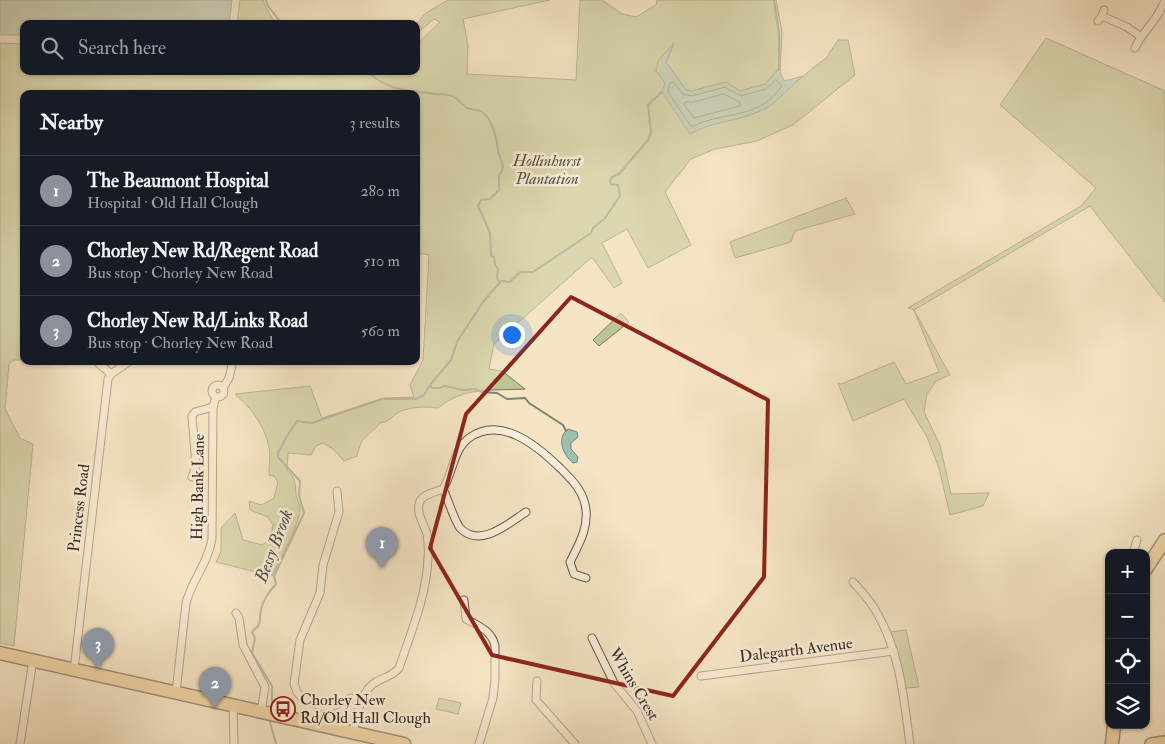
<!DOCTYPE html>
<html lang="en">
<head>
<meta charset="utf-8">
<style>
  body { margin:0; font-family:"IM FELL Double Pica",serif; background:#242831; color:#f1f3f6 }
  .controls { position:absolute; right:15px; bottom:15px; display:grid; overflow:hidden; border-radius:10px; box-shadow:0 1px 4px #0004 }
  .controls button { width:45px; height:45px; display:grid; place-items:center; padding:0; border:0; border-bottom:1px solid #363941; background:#171b24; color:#f1f3f6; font:25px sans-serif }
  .you { position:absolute; left:511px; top:334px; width:18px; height:18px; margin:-12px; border:4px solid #fff; border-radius:50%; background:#1a73e8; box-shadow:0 0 0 8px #1a73e833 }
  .badge { display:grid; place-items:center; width:32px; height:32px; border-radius:50%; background:#8c9099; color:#fff; font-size:16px; font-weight:700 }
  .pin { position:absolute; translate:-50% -41px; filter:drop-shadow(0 1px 2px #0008) }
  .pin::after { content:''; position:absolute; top:26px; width:18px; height:15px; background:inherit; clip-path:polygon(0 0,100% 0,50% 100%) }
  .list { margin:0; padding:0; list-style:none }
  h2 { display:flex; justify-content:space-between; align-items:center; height:65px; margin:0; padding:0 20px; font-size:21px }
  h2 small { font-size:16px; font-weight:400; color:#9ea1a6 }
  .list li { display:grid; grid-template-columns:32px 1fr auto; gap:15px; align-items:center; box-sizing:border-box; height:70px; padding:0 20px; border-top:1px solid #363941 }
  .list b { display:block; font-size:19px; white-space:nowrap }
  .list p { margin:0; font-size:16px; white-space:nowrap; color:#9ea1a6 }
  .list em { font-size:16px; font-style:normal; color:#9ea1a6 }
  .icon { flex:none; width:28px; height:28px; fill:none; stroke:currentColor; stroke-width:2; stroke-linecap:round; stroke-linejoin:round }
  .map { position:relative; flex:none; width:1165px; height:744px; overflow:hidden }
  .search { position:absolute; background:#171b24; box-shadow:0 1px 4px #0004; left:20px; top:20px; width:400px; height:55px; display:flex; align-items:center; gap:12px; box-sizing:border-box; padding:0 18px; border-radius:10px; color:#9ea1a6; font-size:19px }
  .panel { position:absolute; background:#171b24; box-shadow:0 1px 4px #0004; left:20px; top:90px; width:400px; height:275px; border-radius:10px }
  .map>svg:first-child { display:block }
  .green { fill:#bbc595; stroke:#7a765b }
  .water { fill:#9dbfb1; stroke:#758377 }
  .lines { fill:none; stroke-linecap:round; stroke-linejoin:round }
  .shore { stroke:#6c7469; stroke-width:1 }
  .stream { stroke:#758377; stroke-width:2 }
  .street-casing { stroke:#69574a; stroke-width:9 }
  .primary-casing { stroke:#3a2821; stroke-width:14 }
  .highway-casing { stroke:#3a2821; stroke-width:15 }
  .street { stroke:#f8eed9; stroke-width:7 }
  .primary { stroke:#eac282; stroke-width:11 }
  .highway { stroke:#eac282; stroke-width:12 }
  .marked { fill:none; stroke:#8f2418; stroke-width:4; stroke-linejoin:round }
  .labels { text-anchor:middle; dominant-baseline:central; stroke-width:5; stroke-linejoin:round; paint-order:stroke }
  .park-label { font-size:16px; font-style:italic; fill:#5a4f3e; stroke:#f8eed9 }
  .street-label { font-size:16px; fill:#3a2821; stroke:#f8eed9 }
  .poi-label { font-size:16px; fill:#3a2821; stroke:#f8eed9; text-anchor:start }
  .water-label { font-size:18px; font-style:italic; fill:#534e45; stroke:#f8eed9 }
</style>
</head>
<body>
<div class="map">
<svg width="1165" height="744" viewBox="0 0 1165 744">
  <rect width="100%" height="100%" fill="#f5e5c5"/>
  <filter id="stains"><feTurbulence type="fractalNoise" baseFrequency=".004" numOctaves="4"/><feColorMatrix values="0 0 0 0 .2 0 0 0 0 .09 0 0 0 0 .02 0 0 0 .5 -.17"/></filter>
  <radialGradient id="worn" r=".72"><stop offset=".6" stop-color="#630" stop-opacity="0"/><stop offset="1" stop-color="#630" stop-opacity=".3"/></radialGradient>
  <g class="green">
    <path d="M240 0H263L267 10 276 24H237Z"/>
    <path d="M550 0 463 19 468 45 467 74 576 80 580 0H602L622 14 636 17 656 5 657 0H776L782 32 780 72 778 69 765 84 740 91 726 82 692 91 686 90 666 62 673 46 656 71 665 83 690 134 702 127 748 116 767 108 787 89 827 57 838 40H848L855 75 793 125 757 141 715 149 691 159 665 192 691 245 648 268 627 229 602 243 622 283 614 288 592 257 494 344 489 369 502 371 525 389C492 391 465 386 438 408 427 406 407 407 397 413 391 418 388 422 380 423 375 430 367 434 362 441 360 445 358 451 357 456L344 461 333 449 323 443 316 446 311 455 288 453 287 470C296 478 295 483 296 494 296 498 299 502 300 506 302 520 279 561 272 576L216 562 221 551V528L235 513 243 540 262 545 270 539 273 525 268 517 250 510 249 501 261 505 274 498 278 482 274 476 269 475C269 465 271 452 268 443 263 423 250 407 235 394L310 386 322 418 384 398 414 397 410 385 423 360 429 255 416 253V94H24V360H14L9 364 5 409 20 438 33 444 14 646 0 643V43L24 44V71H416V45L440 22 434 19 416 34V24L426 13 448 0Z"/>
    <path d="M1046 38 1165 91V302L1090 206 914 310 950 375 936 381 927 394 924 412 940 445 951 494 989 493 983 506 950 515 939 468 927 437 904 399 853 421 838 383 841 384 894 362 906 384 939 372 914 310 908 308 1081 206 1096 188 1000 105Z"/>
    <path d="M846 198 855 214 795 231 791 242 735 258 730 242Z"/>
    <path d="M621 313 629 322 599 346 593 340Z"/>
    <path d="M906 630 919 687 906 688 898 653 890 632Z"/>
    <path d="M439 698 461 703 458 714 436 709Z"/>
  </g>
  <g class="water">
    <path d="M0 0H232L229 24H24V35H0Z"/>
    <path d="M674 43 666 62 686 90 692 91 726 82 740 91 765 84 779 69 784 81 803 76C793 84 774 105 764 109 740 121 713 121 690 134L662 92 665 83 656 71 658 61Z"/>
    <path d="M568 429 577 432 578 437 571 443V449L578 457 577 462 573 463C563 455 556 438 568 429Z"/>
  </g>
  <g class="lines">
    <g class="shore">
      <path d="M776 80 781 85V88C776 93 770 100 764 104 742 117 715 115 693 126L690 125 668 92 670 83 673 82 683 94 691 96 725 87 741 96 766 89Z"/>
      <path d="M724 94 740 102V106L694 118 684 105 686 102H694Z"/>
    </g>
    <g class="stream">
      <path d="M266 0 268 6 282 24"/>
      <path d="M774 0 779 35V69"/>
      <path d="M368 71C384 91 413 91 436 94 441 94 447 94 452 96 458 98 461 104 467 108 471 110 478 109 482 112 492 118 497 139 498 150 500 160 507 168 499 175V190L490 199 481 200 478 206 490 233 491 256 494 257 495 265 498 269 497 278 500 283"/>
      <path d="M430 385 432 388H439L445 386 463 390 476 389 481 392 497 393 507 399 525 398 529 403 563 425 566 431"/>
      <path d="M272 706V686L252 653 255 638 252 632C264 621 258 623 261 610 262 602 270 590 276 584L274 576 304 513 299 495 300 481 278 457V453L287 436 297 421 312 423 382 399H416L424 395 430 385 451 360 457 342 483 302 501 281 510 282 520 272H533L591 233 593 228 605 218 620 196 618 185 611 184 610 181 612 177 619 174 648 140 651 133 648 105 662 92"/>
      <path d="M270 722 276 744"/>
    </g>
    <defs>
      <g id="street">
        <path d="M1102 16 1127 27 1141 37"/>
        <path d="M1098 21 1102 16 1104 10"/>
        <path d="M1135 48C1142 31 1158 21 1165 0"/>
        <path d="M96 361 111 374"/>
        <circle cx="218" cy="391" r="6"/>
        <path d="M223 388 229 378 233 361"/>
        <path d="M192 477 196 466 192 416 195 412 213 407"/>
        <path d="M337 491 339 512 323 565 320 593 300 640 294 684 297 692 302 698 322 707H331L351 698 361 702"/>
        <path d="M526 512C509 523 480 549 460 528 454 520 448 499 443 489 453 473 453 450 469 438 501 415 537 446 559 467 570 478 581 488 585 504 590 526 579 544 570 562L574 574 586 578"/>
        <path d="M1133 553 1137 540"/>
        <path d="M853 582C862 592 871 601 877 613 900 652 904 700 910 744"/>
        <path d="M464 600 466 619C479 626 492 631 495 646V679L493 698 479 744"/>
        <path d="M236 613 239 618 243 645 265 687 261 712"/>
        <path d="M592 638 614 683 637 711 652 744"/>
        <path d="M74 670 108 379 111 374 130 361"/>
        <path d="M701 676 894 651"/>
        <path d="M537 681 536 700 575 744"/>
        <path d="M176 692 186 603C192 580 208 563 212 539L213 407 216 397"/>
        <path d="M233 705 234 744"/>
        <path d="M353 732C357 717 360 691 376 682 384 677 393 676 399 668 411 632 427 595 428 557 429 550 428 542 427 534 424 524 415 512 420 501 424 494 435 492 443 489"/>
        <path d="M20 744 33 660"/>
      </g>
      <path id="primary" d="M1151 744 1165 742"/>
      <g id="highway">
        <path d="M1146 569 1165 540"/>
        <path d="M0 653 404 744"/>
        <path d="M1112 744 1114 725"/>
      </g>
    </defs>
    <use href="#street" class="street-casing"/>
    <use href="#primary" class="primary-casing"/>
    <use href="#highway" class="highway-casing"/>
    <use href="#street" class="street"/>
    <use href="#primary" class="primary"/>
    <use href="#highway" class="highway"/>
  </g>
  <path d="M0 0H1165V744H0ZM571 297 768 400 764 577 673 696 492 655 430 548 466 414Z" fill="#f5e5c5" fill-opacity=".55" fill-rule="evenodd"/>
  <path class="marked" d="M571 297 768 400 764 577 673 696 492 655 430 548 466 414Z"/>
  <defs>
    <symbol id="bus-ring" viewBox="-11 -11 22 22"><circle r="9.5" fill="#f8eed9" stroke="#8f2418" stroke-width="1.5"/><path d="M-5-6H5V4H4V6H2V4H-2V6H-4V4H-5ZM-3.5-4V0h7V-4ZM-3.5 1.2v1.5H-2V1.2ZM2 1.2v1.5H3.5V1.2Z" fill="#8f2418"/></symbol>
  </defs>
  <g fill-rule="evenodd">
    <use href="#bus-ring" x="269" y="695" width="28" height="28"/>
  </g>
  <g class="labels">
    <g class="park-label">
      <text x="547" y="161">Hollinhurst<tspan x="547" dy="18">Plantation</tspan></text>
    </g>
    <g class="street-label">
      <text transform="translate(198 487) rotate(-89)">High Bank Lane</text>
      <text transform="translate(79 508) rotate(-83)">Princess Road</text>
      <text transform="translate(796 650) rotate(-7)">Dalegarth Avenue</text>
      <text transform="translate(634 684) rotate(59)">Whins Crest</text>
    </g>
    <g class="poi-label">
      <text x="300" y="700">Chorley New<tspan x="300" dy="18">Rd/Old Hall Clough</tspan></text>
    </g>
    <g class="water-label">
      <text transform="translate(274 546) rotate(-69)">Bessy Brook</text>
    </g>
  </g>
  <rect width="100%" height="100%" filter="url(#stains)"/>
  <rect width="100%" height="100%" fill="url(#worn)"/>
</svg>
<div class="controls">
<button>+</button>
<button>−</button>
<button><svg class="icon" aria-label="locate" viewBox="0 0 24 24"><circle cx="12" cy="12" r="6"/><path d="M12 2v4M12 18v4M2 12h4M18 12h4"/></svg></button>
<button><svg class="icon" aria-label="layers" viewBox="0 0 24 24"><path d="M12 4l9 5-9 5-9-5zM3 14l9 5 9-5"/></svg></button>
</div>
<div class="you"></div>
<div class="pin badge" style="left:382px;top:568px">1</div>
<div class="pin badge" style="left:215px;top:708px">2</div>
<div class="pin badge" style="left:98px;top:669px">3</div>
<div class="search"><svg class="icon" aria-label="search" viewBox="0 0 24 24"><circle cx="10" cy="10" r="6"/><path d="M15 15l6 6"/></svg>Search here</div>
<section class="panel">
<h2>Nearby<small>3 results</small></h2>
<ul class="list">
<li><span class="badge">1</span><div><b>The Beaumont Hospital</b><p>Hospital · Old Hall Clough</p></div><em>280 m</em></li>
<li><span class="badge">2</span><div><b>Chorley New Rd/Regent Road</b><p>Bus stop · Chorley New Road</p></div><em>510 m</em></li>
<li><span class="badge">3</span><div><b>Chorley New Rd/Links Road</b><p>Bus stop · Chorley New Road</p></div><em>560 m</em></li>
</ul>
</section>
</div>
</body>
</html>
